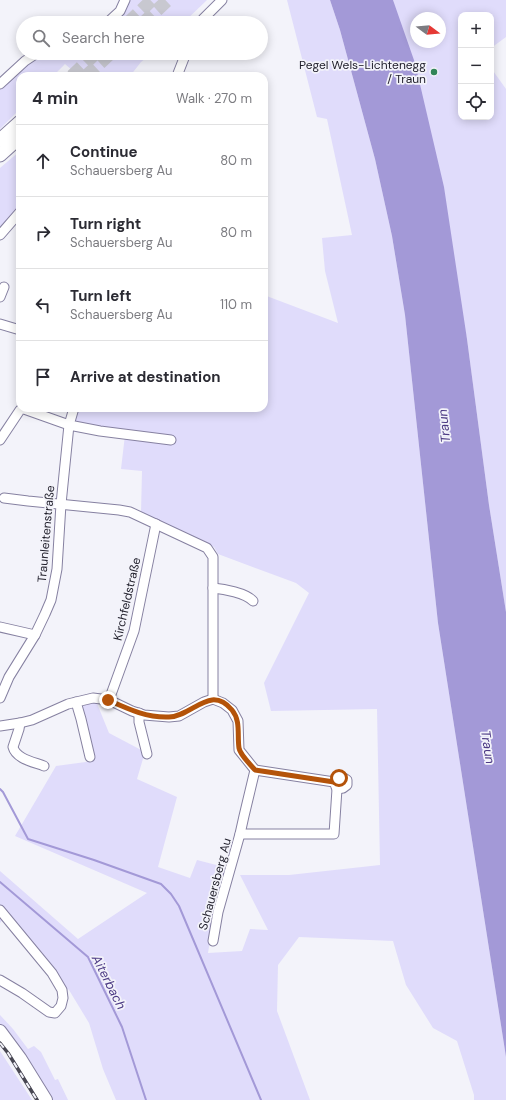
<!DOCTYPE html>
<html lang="en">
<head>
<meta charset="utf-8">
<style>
  body { margin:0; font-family:"DM Sans",sans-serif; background:#f2f2f3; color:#2b2b33 }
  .controls { position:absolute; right:12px; top:12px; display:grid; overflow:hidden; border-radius:8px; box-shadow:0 2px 10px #0003 }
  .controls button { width:36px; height:36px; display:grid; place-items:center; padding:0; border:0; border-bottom:1px solid #e1e1e2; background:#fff; color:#2b2b33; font:20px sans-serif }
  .compass { position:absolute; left:410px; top:12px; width:36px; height:36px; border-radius:50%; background:#fff; box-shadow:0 2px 10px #0003; rotate:106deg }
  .stop { position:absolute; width:12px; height:12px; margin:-9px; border:3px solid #b45309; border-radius:50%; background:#fff }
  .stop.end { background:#b45309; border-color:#fff; box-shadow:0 1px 4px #0008 }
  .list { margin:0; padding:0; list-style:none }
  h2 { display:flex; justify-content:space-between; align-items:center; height:52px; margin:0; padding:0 16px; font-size:17px }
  h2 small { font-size:13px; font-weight:400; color:#7c7c81 }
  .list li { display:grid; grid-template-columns:26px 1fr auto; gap:12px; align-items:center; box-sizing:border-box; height:72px; padding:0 16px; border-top:1px solid #e1e1e2 }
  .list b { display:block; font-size:15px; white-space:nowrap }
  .list p { margin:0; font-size:13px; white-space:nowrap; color:#7c7c81 }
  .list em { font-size:13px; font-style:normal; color:#7c7c81 }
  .icon { flex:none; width:22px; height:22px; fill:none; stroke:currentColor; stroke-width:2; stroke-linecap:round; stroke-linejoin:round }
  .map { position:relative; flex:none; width:506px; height:1100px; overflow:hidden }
  .search { position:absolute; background:#fff; box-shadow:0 2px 10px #0003; left:16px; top:16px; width:252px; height:44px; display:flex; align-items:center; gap:10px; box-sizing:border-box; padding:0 14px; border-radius:22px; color:#7c7c81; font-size:15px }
  .panel { position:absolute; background:#fff; box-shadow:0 2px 10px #0003; left:16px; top:72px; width:252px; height:340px; border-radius:12px }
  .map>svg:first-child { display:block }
  .green { fill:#e0dcfb; fill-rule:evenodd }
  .water { fill:#a399d7 }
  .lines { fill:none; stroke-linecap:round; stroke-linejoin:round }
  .stream { stroke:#a399d7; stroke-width:2 }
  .highway-tunnel { stroke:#c8c8d0; stroke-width:13; stroke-dasharray:13 6; stroke-linecap:butt }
  .minor-casing { stroke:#8681a1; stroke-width:11 }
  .major-casing { stroke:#8681a1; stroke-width:14 }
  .highway-casing { stroke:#8681a1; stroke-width:15 }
  .minor { stroke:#fff; stroke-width:9 }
  .major { stroke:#fff; stroke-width:12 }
  .highway { stroke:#fff; stroke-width:13 }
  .rail-casing { stroke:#494853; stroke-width:3.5 }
  .rail { stroke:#f3f3fa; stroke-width:2; stroke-dasharray:6; stroke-linecap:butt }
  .route { stroke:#b45309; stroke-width:5 }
  .poi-dot { fill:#318558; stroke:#f3f3fa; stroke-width:1.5 }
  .labels { text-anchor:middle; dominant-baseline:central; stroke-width:3.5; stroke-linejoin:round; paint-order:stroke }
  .poi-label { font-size:12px; fill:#1e1d29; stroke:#f3f3fa; text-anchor:end }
  .street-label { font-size:12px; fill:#1e1d29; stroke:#f3f3fa }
  .water-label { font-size:13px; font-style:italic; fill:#4c3a84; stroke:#f3f3fa }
</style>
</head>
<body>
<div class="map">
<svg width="506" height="1100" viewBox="0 0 506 1100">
  <rect width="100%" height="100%" fill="#f3f3fa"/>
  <g class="green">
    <path d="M128 0H207L183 23H113Z"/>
    <path d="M287 0H330L340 30 375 159 392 236 405 315 438 623 506 1057V1100H474V1095L457 1041 433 1028 406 985 393 941 299 937 278 965 277 1011 310 1100H116L103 1069 89 1023 69 990 62 985 6 915 0 923V871L78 939 147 893 15 836 56 766 93 761 81 706 96 701 109 733 145 752 137 779 177 797 158 867 190 878 197 860 228 868 215 910 208 953 242 951 250 929 268 930 240 875H289L380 865 377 709 271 711 264 683 309 593 296 583 218 554 214 547 141 513 142 471 121 469 125 435 72 425 77 408H264V295L338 323 325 271 322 238 352 235 327 119 317 117Z"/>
    <path d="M393 0H506V37L491 48V15H461V117H491V68L506 89V612L489 505 467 339ZM416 18H440V42H416Z"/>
    <path d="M48 53H152L141 62 130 76H79L65 64 53 76H20V109L0 129V87L31 60Z"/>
    <path d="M20 151V206L0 229V168Z"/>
    <path d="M0 1015 13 1029 28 1049 34 1046 41 1052 55 1080 58 1079 68 1100H50L22 1053 0 1024Z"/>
    <path d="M0 1051 32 1100H0Z"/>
  </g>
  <path class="water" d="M330 0H393L415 63 444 187 467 339 489 505 506 612V1057L438 623 405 315 392 236 375 159 340 30Z"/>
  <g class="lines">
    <g class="stream">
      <path d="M0 789 3 792 28 839 94 860 161 884 171 894 179 906 261 1100"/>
      <path d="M0 882 88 957 122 1027 146 1100"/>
    </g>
    <g class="highway-tunnel">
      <path d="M128 23 152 0"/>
      <path d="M143 23 168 0"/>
      <path d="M72 76 96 53"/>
      <path d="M86 76 111 53"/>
    </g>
    <defs>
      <g id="minor">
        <path d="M107 23 120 11 125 0"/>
        <path d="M200 23 203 19 222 0"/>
        <path d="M177 76 186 53"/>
        <path d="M0 84 25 61 37 53"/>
        <path d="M0 235 20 212"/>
        <path d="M0 297 4 287"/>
        <path d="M0 324 20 330"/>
        <path d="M0 440 20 410 24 409 69 425 100 431 171 440"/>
        <path d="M4 498 28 501 119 510 130 512 207 548 213 557V699"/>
        <path d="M213 588C224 589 246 593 253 601"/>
        <path d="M0 627 35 635"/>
        <path d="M0 698 9 677 35 635 45 614 51 600 57 569 61 504 69 425 74 408"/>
        <path d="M109 700 134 631 156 524"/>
        <path d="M76 702 81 719 90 757"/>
        <path d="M139 713V722L147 754"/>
        <path d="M20 723 19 729 13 747C16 759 34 762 44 766"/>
        <path d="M0 726 20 723 32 720 68 704 93 698 109 700 132 711 144 715 169 717 179 716 204 702 213 699 223 703 232 710 238 721 239 750 255 770 244 816 240 834 218 912 213 941"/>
        <path d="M334 782 339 778H344L347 780V785L343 788 337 789"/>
        <path d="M240 834H334L337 789 334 782 255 770"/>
        <path d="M0 910 52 973 62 990 63 998 61 1006 55 1013 49 1012 22 993 0 980"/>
      </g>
      <path id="major" d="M0 1031 20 1058 46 1100"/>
      <g id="highway">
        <path d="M0 140 20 122"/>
        <path d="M0 155 20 137"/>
      </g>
    </defs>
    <use href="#minor" class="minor-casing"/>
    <use href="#major" class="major-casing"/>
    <use href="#highway" class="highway-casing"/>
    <use href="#minor" class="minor"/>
    <use href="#major" class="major"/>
    <use href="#highway" class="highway"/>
    <defs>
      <path id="rail" d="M0 1043 8 1053 37 1100"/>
    </defs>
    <use href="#rail" class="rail-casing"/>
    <use href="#rail" class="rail"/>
  </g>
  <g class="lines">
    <path class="route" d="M108 700C128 709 147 718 169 717 193 716 210 684 232 710 241 721 237 735 239 748 240 755 251 765 255 770L334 782 339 778"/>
  </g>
  <circle class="poi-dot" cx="434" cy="72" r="4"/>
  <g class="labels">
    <g class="poi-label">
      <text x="426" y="65">Pegel Wels-Lichtenegg<tspan x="426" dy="14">/ Traun</tspan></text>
    </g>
    <g class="street-label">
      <text transform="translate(46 534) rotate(-85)">Traunleitenstraße</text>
      <text transform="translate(127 599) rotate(-77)">Kirchfeldstraße</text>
      <text transform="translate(215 884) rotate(-75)">Schauersberg Au</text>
    </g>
    <g class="water-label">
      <text transform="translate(444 426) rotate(-96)">Traun</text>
      <text transform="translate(488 747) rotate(81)">Traun</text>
      <text transform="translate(109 982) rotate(63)">Aiterbach</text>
    </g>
  </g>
</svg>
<div class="controls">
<button>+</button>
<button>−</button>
<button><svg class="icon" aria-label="locate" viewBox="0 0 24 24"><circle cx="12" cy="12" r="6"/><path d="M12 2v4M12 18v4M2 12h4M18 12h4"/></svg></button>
</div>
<svg class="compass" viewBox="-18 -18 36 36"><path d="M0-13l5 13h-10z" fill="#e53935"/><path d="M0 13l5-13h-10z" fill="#7c7c81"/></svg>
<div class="stop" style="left:339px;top:778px"></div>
<div class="stop end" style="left:108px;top:700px"></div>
<div class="search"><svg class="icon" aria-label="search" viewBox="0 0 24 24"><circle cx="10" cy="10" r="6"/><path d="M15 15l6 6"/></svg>Search here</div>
<section class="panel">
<h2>4 min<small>Walk · 270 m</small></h2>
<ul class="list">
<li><svg class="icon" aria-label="ahead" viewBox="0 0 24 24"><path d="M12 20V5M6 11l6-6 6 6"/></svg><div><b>Continue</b><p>Schauersberg Au</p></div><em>80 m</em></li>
<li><svg class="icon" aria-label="right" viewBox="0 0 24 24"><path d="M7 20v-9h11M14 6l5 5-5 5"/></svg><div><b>Turn right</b><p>Schauersberg Au</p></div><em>80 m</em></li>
<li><svg class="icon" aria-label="left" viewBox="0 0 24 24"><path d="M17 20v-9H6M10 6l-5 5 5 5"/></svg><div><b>Turn left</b><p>Schauersberg Au</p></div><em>110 m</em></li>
<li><svg class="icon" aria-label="arrive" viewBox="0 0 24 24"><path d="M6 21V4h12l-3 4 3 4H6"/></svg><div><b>Arrive at destination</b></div></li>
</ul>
</section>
</div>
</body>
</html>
